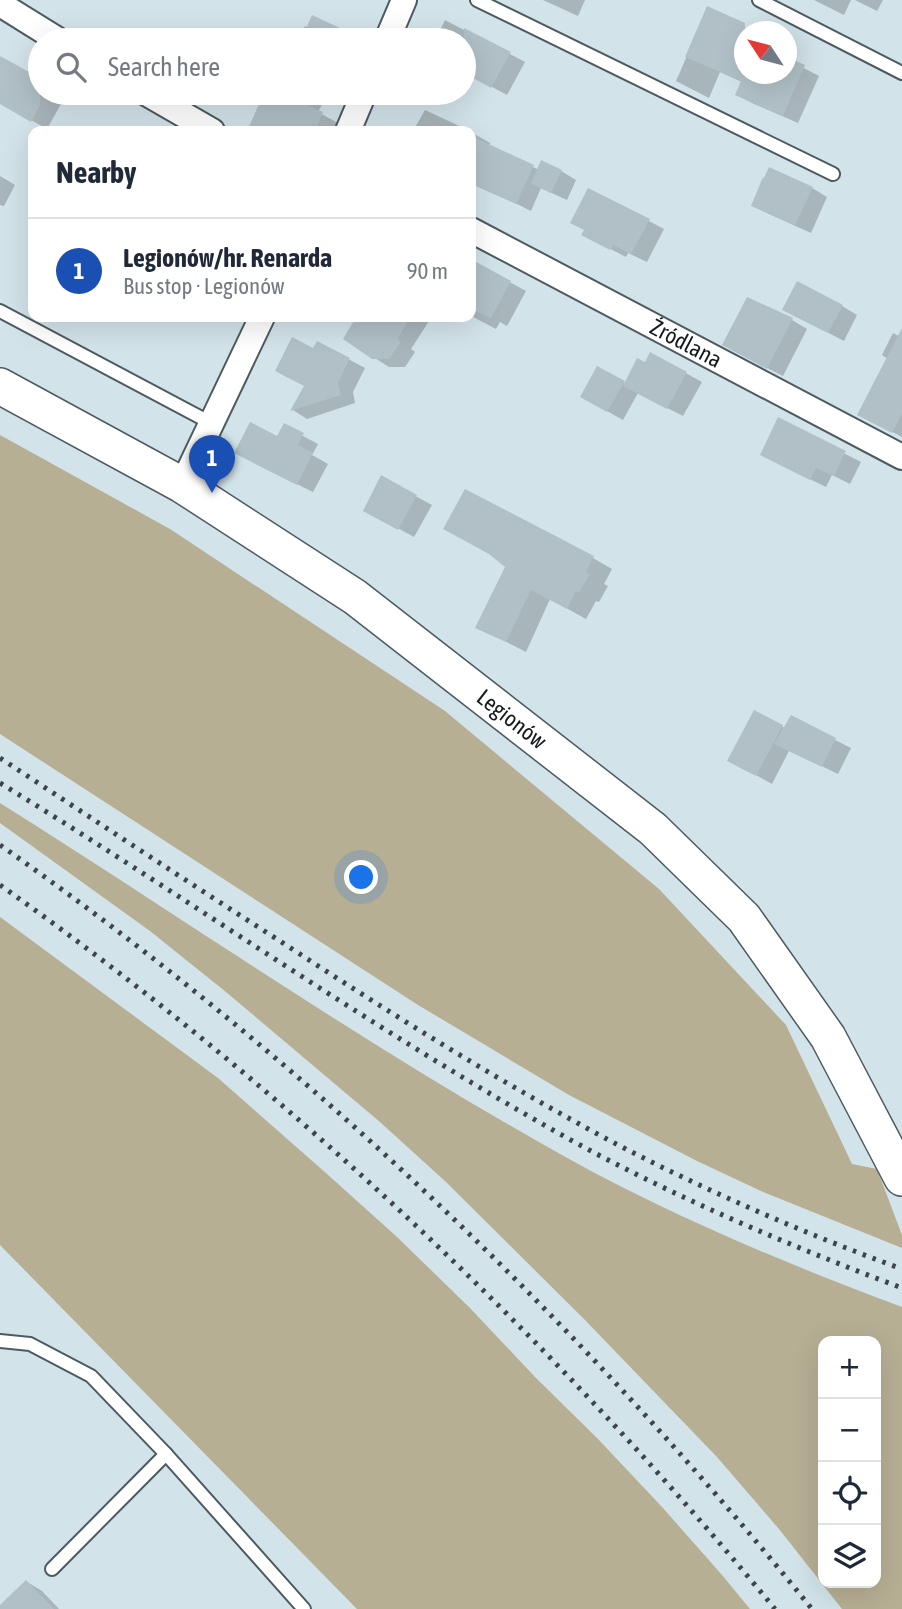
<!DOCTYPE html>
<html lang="en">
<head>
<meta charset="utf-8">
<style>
  body { margin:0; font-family:"Asap Condensed",sans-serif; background:#f2f2f3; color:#1f2937 }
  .controls { position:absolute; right:21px; bottom:21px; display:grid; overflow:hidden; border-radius:14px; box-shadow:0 7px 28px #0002 }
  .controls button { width:63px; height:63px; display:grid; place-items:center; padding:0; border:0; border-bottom:2px solid #e0e1e3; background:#fff; color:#1f2937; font:35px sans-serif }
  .compass { position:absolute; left:734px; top:21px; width:63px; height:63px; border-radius:50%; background:#fff; box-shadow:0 7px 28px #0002; rotate:306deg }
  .you { position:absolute; left:362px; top:878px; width:24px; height:24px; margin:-18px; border:5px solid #fff; border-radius:50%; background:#1a73e8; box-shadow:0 0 0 10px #1a73e833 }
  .badge { display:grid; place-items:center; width:46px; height:46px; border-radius:50%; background:#726331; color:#fff; font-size:23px; font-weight:700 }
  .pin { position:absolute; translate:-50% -58px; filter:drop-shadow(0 2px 4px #0008) }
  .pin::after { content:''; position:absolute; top:37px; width:24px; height:21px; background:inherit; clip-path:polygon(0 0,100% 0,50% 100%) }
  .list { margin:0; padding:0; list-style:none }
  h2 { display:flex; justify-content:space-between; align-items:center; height:91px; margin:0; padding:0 28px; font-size:30px }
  h2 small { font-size:23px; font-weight:400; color:#747a83 }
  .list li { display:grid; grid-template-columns:46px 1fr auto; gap:21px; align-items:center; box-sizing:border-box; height:105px; padding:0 28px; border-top:2px solid #e0e1e3 }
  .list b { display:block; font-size:26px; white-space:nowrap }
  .list p { margin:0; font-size:23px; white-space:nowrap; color:#747a83 }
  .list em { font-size:23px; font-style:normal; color:#747a83 }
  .icon { flex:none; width:38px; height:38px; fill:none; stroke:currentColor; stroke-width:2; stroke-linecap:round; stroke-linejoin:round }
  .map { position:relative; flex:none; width:902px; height:1609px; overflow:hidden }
  .search { position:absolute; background:#fff; box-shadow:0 7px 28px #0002; left:28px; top:28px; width:448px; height:77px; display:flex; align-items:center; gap:18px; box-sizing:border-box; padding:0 24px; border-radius:38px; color:#747a83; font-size:26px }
  .panel { position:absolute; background:#fff; box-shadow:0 7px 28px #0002; left:28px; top:126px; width:448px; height:196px; border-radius:14px }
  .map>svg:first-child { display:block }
  .green { fill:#b7af94; fill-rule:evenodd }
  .shadow { fill:#0003 }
  .building { fill:#b0c0c6 }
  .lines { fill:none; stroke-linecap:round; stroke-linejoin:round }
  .lane-casing { stroke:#4d5b61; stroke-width:16 }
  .street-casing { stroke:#4d5b61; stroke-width:28 }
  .secondary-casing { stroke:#4d5b61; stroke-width:38 }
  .lane { stroke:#fff; stroke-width:12 }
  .street { stroke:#fff; stroke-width:24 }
  .secondary { stroke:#fff; stroke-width:35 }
  .rail { stroke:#3d4548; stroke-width:5; stroke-dasharray:3.5 7; stroke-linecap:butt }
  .labels { text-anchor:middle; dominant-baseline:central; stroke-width:5; stroke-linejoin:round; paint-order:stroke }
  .street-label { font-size:23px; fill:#151b1d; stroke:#dff0f6 }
</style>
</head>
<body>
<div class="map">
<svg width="902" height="1609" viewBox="0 0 902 1609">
  <rect width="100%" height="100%" fill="#d2e3e9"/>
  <g class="green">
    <path d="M0 435 170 529 445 711 659 889 786 1025 852 1164 877 1169 902 1235V1248L761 1191 697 1161 569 1095 418 1005 0 734Z"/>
    <path d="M0 803C42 829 83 856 125 883 260 971 396 1061 537 1141 653 1208 776 1260 902 1307V1609H842L779 1529 717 1457 585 1320 446 1182 380 1122 226 992 150 931 0 823ZM823 1341H876V1583H823Z"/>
    <path d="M0 917 218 1078 327 1174 397 1237 470 1308 535 1377 598 1439 662 1507 722 1575 750 1609H357L0 1245Z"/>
  </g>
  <g class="shadow">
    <path d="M543 0H585L578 16Z"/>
    <path d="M814 0H851L844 15Z"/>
    <path d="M855 0H883L877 11Z"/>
    <path d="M708 8 744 74H786V59L819 76 798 123 752 103 737 95 742 82 720 72 709 98 676 81Z"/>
    <path d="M445 20 525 62 507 95 464 72V40H435Z"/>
    <path d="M305 26 308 28 347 35 344 40H298Z"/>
    <path d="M0 58 40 80V93H62L66 95 47 129 0 103Z"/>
    <path d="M237 93H328L318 112 338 123 334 131H255L250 128 261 105Z"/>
    <path d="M425 110 470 131H413Z"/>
    <path d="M471 132 490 143 489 146 539 170 561 171 576 180 567 200 541 188 531 211 471 181Z"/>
    <path d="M0 176 15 185 4 206 0 205Z"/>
    <path d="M812 188 827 197 811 233 769 214 753 206Z"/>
    <path d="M649 221 664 229 647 262 628 253 626 257 599 243Z"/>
    <path d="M474 263 526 291 507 326 500 322 496 329 471 316V268Z"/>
    <path d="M842 306 857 315 844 341 800 318Z"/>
    <path d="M358 317H423L429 321 411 349 415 352 405 367H389L345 339Z"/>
    <path d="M792 320 807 329 783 376 740 354Z"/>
    <path d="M893 333 902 338V437L872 421 888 359 882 355Z"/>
    <path d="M318 343 365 368 353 392 355 403 307 419 293 410 306 386Z"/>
    <path d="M651 354 702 382 683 416 638 393 623 420 582 397 598 368 626 384 645 364Z"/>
    <path d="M779 420 861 462 850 484 832 475 826 487 777 463Z"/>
    <path d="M284 426 318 444 312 455 328 464 313 492 252 462 278 438Z"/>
    <path d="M382 478 432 505 414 537 365 510Z"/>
    <path d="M593 558 612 569 604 584 608 586 599 602 596 601 586 619 550 599 526 652 477 627 507 566Z"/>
    <path d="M755 712 785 728 791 718 851 748 838 774 791 751H789L772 784 745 769Z"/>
    <path d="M27 1582 42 1591 59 1609H13Z"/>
  </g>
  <g class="building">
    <path d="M707 6 745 23V74H787V57L805 65 783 116 735 95 741 81 685 57Z"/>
    <path d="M312 15 366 40H301Z"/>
    <path d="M464 28 511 52 491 88 464 73Z"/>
    <path d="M0 56 40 78V105L31 122 0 104Z"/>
    <path d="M264 93H278L323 112 315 131H247Z"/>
    <path d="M471 136 534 165 516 204 471 184Z"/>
    <path d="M541 160 562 170 551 193 531 184Z"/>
    <path d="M769 167 813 187 795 225 751 206 763 177 764 178Z"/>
    <path d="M588 188 650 219 631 254 613 245 610 250 581 235 584 230 570 223Z"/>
    <path d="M471 259 511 281 491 318 471 309Z"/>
    <path d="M797 281 843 305 828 333 782 310Z"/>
    <path d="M747 297 793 318 767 369 722 345Z"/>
    <path d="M356 317H411L397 339 401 342 389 359H372L343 339Z"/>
    <path d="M902 328V414L892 433 857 415Z"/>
    <path d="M292 337 313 348 317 341 350 358 338 383 341 395 290 411 304 386 275 371Z"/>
    <path d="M650 352 687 372 667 409 623 386 637 358 645 362Z"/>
    <path d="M597 366 625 381 607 412 580 397Z"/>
    <path d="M778 417 846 451 834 476 816 468 810 480 760 455Z"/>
    <path d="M250 422 277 436 284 423 304 433 298 445 313 453 297 485 234 453Z"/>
    <path d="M381 475 417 495 398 530 363 511Z"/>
    <path d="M465 489 594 556 586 572 590 574 579 593 576 591 567 609 531 590 506 642 475 628 505 567 489 554 443 529Z"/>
    <path d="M754 710 783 725 756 776 727 761Z"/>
    <path d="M791 715 836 738 822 767 774 744Z"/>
    <path d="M26 1580 54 1609H0V1605Z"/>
  </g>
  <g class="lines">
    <defs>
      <g id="lane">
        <path d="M477 0 833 174"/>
        <path d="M759 0 902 73"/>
        <path d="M0 311 211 423"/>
        <path d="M0 1341 30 1344 91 1376 166 1454 304 1609"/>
        <path d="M52 1569 166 1454"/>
      </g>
      <g id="street">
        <path d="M0 4 58 40"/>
        <path d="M387 40 404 0"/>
        <path d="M146 93 212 131"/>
        <path d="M348 131 364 93"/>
        <path id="s1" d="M471 230 902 457"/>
        <path d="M182 485 262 317"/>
      </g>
      <g id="secondary">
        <path id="s2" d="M0 386 182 485 355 597 653 829 744 918 828 1037 902 1178"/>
      </g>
    </defs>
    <use href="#lane" class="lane-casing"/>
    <use href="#street" class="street-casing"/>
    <use href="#secondary" class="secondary-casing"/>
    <use href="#lane" class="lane"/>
    <use href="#street" class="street"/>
    <use href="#secondary" class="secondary"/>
    <g class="rail">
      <path d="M0 758C93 819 186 881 280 941 391 1014 503 1084 620 1146 711 1193 806 1234 902 1269"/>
      <path d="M0 783C191 900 373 1030 569 1139 676 1198 788 1245 902 1288"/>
      <path d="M0 845C306 1060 577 1319 812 1609"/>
      <path d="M0 885C288 1089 551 1337 775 1609"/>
    </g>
  </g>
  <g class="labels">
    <g class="street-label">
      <text stroke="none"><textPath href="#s1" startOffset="243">Źródlana</textPath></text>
      <text stroke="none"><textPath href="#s2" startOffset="612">Legionów</textPath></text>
    </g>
  </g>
</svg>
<div class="controls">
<button>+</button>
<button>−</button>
<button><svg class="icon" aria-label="locate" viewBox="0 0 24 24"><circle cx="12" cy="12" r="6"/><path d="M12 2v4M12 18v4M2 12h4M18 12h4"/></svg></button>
<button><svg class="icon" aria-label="layers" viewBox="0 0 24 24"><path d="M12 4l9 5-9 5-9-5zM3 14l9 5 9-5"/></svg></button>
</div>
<svg class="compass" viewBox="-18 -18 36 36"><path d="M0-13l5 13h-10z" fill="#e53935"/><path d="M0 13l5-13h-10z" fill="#747a83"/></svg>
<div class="you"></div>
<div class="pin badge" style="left:212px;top:493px;background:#1a4fb4">1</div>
<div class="search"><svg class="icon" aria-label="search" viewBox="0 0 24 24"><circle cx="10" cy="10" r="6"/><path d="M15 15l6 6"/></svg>Search here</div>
<section class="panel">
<h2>Nearby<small></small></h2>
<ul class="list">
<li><span class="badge" style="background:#1a4fb4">1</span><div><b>Legionów/hr. Renarda</b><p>Bus stop · Legionów</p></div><em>90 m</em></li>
</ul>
</section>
</div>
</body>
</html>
